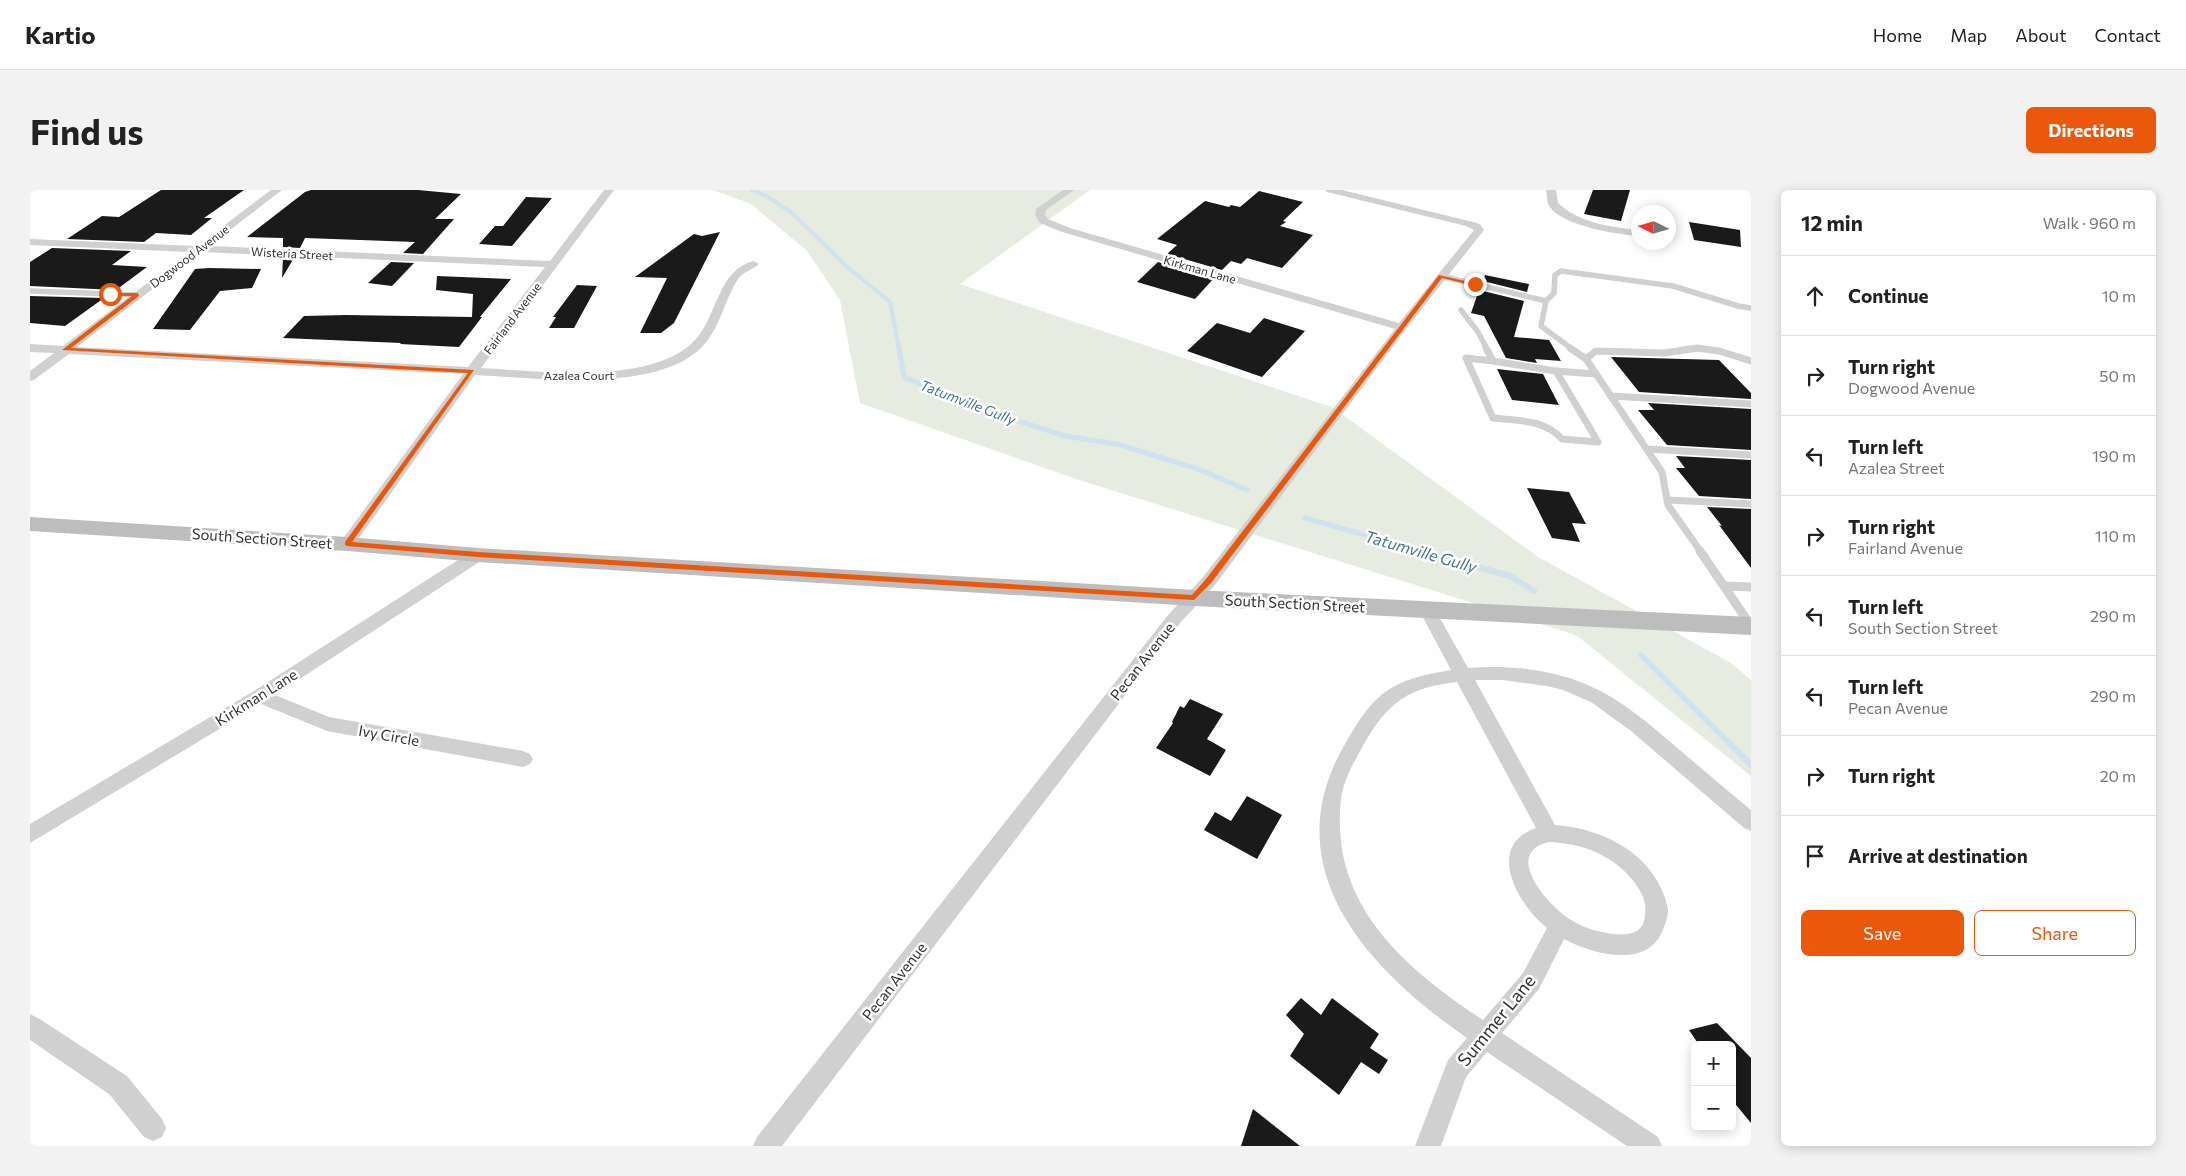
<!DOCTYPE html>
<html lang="en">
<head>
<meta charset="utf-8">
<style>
  body { margin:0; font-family:Commissioner,sans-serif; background:#f2f2f2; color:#222 }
  .controls { position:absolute; right:15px; bottom:15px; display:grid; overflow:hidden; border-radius:8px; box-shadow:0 2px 12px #0003 }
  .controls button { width:45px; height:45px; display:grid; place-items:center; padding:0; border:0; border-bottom:1px solid #e0e0e0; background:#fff; color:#222; font:25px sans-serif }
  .compass { position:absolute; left:1601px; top:15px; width:45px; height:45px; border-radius:50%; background:#fff; box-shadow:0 2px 12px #0003; rotate:275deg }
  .stop { position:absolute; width:15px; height:15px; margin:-11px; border:4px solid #ea580c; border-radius:50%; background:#fff }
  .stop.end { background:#ea580c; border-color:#fff; box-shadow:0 1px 5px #0008 }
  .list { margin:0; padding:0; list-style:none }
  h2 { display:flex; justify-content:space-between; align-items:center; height:65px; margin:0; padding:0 20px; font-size:21px }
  h2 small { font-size:16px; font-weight:400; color:#767676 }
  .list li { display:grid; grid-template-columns:32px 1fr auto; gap:15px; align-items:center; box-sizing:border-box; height:80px; padding:0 20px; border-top:1px solid #e0e0e0 }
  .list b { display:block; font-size:19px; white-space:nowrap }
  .list p { margin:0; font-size:16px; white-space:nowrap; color:#767676 }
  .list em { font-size:16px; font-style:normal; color:#767676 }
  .actions { display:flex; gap:10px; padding:15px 20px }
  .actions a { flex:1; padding:11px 0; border:1px solid #ea580c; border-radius:8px; text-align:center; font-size:18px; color:#ea580c }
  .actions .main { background:#ea580c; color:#fff }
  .icon { flex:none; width:28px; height:28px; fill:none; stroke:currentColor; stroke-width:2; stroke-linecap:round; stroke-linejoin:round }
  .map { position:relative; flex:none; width:1721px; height:956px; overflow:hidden; border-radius:8px }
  header { display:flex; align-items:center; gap:30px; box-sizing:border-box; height:70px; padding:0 25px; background:#fff; border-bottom:1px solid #e0e0e0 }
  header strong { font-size:24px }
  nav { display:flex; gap:28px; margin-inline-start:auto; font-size:18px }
  .intro { display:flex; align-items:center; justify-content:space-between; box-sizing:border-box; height:120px; padding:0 30px }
  h1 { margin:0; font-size:35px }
  .button { padding:12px 22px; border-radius:8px; background:#ea580c; color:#fff; font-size:18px; font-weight:700 }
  main { display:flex; gap:30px; padding:0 30px }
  aside { flex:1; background:#fff; border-radius:8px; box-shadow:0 2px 12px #0003 }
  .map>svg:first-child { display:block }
  .green { fill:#e6ecdf }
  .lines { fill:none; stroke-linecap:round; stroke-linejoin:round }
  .stream-far2 { stroke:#cfe2ee; stroke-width:4 }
  .stream-far1 { stroke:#cfe2ee; stroke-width:5 }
  .stream { stroke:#cfe2ee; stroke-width:6 }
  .building { fill:#1a1a1a }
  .lane-far2 { stroke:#d0d0d0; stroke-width:5.5 }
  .lane-far1 { stroke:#d0d0d0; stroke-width:7 }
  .lane { stroke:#d0d0d0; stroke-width:9 }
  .street { fill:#d0d0d0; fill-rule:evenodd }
  .secondary { fill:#bdbdbd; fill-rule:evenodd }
  .route { fill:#ea580c }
  .labels { text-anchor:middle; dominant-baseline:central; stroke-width:5; stroke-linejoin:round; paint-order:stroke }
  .far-street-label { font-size:12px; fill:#333; stroke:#fff }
  .far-water-label { font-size:14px; font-style:italic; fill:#3f7597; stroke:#fff }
  .street-label { font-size:15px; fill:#333; stroke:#fff }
  .water-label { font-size:16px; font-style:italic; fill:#3f7597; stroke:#fff }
  .near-street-label { font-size:18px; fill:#333; stroke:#fff }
</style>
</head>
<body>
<header>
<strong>Kartio</strong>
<nav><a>Home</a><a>Map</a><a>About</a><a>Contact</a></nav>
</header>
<div class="intro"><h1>Find us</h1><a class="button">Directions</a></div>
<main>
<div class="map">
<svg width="1721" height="956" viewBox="0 0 1721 956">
  <rect width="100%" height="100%" fill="#fff"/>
  <path class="green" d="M683 0H1060L930 94 1302 217 1508 367 1701 473 1721 490V586L1546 445 1046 289 830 213 810 110 777 61 721 14Z"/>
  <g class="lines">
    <path class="stream-far2" d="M722 0 736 6 761 22 815 75 860 112 869 159"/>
    <g class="stream-far1">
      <path d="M869 158 874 187 945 217 1035 246 1087 254 1171 280 1217 300"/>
      <path d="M1275 328 1395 362"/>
    </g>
    <g class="stream">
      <path d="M1390 361 1480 386 1504 401"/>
      <path d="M1611 465 1721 575"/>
    </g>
  </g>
  <g class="building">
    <path d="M131 0H214L174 28H182L161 45 126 43 114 52 37 49 72 26 89 27Z"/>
    <path d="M281 0H388L431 4 405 29H424L393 64 373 63 385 52 275 48 270 58 253 57V48L217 47 275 2Z"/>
    <path d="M1563 0H1600L1591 31 1554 24Z"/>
    <path d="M1229 1 1273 12 1253 31 1256 32 1250 36 1283 45 1252 78 1217 68 1211 74 1201 71 1192 80 1137 64 1147 55 1127 49 1175 11 1199 17 1201 15 1210 17Z"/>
    <path d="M496 7 522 8 482 56 449 54 465 36H473Z"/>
    <path d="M1659 32 1710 40 1711 57 1664 50Z"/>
    <path d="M690 42 644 133 631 143H610L637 88 605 87 664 44 672 46Z"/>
    <path d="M22 58 101 61 82 75 117 77 86 100 0 96V72Z"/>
    <path d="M253 67 264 68 252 88Z"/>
    <path d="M361 72 384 73 362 96 338 93Z"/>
    <path d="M1128 72 1184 88 1165 109 1107 92Z"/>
    <path d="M179 78 231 79 222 98 190 101 160 140 123 139 165 79Z"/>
    <path d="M1455 85 1499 94 1497 102 1453 91Z"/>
    <path d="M407 86 481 89 450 127H452L429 157 370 154 371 153 253 148 274 126 316 125 442 127 443 104 406 100Z"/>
    <path d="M547 95 567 96 544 138H519L526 127H523Z"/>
    <path d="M1449 100 1494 111 1484 147 1519 150 1531 171 1505 169 1507 173 1476 168 1454 126 1441 123Z"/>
    <path d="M0 106 74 108 35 136 0 133Z"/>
    <path d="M1234 128 1275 141 1232 187 1157 161 1187 133 1220 143Z"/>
    <path d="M1581 167 1689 170 1721 203V209L1609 202Z"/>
    <path d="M1467 179 1513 184 1529 215 1482 210Z"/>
    <path d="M1618 213 1721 219V260L1637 255 1608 220H1624Z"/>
    <path d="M1646 266 1721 270V309L1669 306 1646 278H1655Z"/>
    <path d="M1497 298 1539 302 1556 334 1542 333 1550 352 1522 348Z"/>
    <path d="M1677 317 1721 319V378L1689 335 1692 336Z"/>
    <path d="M1160 509 1193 524 1177 549 1196 560 1180 586 1126 558 1143 533 1142 532 1150 516 1154 518Z"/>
    <path d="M1217 606 1252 625 1227 669 1174 640 1185 622 1201 631Z"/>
    <path d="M1271 808 1291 825 1302 808 1349 844 1340 858 1358 870 1349 884 1331 872 1309 905 1260 866 1274 844 1256 825Z"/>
    <path d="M1687 833 1721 868V933L1702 910V855H1669L1659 840Z"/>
    <path d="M1223 919 1270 956H1211Z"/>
  </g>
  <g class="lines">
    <g class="lane-far2">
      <path d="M1411 86 1516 111 1511 136 1542 159"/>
      <path d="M0 101 107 105"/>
      <path d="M1516 111 1524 103 1525 85 1531 81 1643 96 1708 116 1721 118"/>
      <path d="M1431 120 1448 142 1457 159"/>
      <path d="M1654 159H1671"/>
    </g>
    <g class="lane-far1">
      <path d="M1456 158 1463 171 1436 168 1463 228C1488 231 1514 229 1532 249L1568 252 1526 181 1566 184"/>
      <path d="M1540 158 1556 169"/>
      <path d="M1463 171 1526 181"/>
      <path d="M1581 206 1721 214"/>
      <path d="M1617 259 1721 265"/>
      <path d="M1637 310 1721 314"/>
      <path d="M1671 362 1638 315 1632 282 1556 169 1566 161 1635 163 1667 158 1689 161 1721 171"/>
    </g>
    <g class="lane">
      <path d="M1670 361 1721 436"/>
      <path d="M1695 396 1721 397"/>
    </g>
    <g class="street">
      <path d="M241 0H252L179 56 520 71 574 0H584L451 178C507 181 623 196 665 150 688 126 687 80 724 71L729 74C723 80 714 81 708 89 694 111 691 136 673 156 628 204 505 188 445 185L322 358H312L309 354 312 350 433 184 39 164 4 190 0 191V181L24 163 0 162V154L33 156 159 62 0 55V49L167 56ZM171 62 515 77 438 177 47 157Z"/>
      <path d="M1033 0H1044L1016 20 1015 25 1018 29 1040 38 1369 133 1444 40 1436 36 1297 2 1295 0H1312L1443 32 1450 34 1454 40 1376 139 1185 395 1151 432 752 956H723L727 947 1139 424 1173 387 1365 139 1032 42 1010 33 1005 25 1006 19Z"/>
      <path d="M1516 0H1526L1528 13C1549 33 1581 37 1608 40V46C1586 44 1532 36 1519 16 1517 12 1517 5 1516 0Z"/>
      <path d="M448 360 454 361 456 365 454 369 245 505 299 527 493 561 500 564 503 569 500 574 493 577 297 541 231 514 0 653V634L224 501 442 361Z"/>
      <path d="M1397 414 1403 416 1438 478C1478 475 1520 479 1558 495 1591 509 1618 533 1645 556 1670 577 1695 599 1721 620V641L1714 638 1601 541 1561 512 1533 500 1517 496 1472 490H1445L1525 635C1568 638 1612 658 1631 698 1634 705 1637 712 1638 720 1638 728 1635 734 1632 742 1616 779 1562 764 1534 749L1509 799 1472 843 1628 947 1632 956H1597L1457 862 1436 887 1411 956H1385L1418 870 1437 848C1339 780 1242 679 1315 554 1345 502 1360 490 1421 480L1389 420 1391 416ZM1427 492 1506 638C1454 656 1488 715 1517 738L1493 783 1453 830C1388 787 1321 734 1311 652 1309 632 1309 613 1314 595 1319 580 1327 567 1334 554 1358 512 1379 497 1427 492ZM1519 652C1539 653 1559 657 1577 668 1591 676 1604 689 1611 703 1615 709 1616 718 1615 725 1614 746 1594 746 1577 743 1563 741 1550 736 1538 728 1517 714 1472 663 1519 652Z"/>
      <path d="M0 824 8 828 97 886 132 929 136 938 132 947 123 951 114 947 79 904 0 850Z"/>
    </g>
    <path class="secondary" d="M0 327 317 347 448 358 1164 400 1721 427V445L1164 416 448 372 317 361 0 341Z"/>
  </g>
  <path class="route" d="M1409 85 1448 94 1445 96 1412 88 1181 393 1164 410 448 367 317 356 315 355V352L438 183 32 160 102 106H80L78 103H108L109 106 41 158 444 180 322 352 448 362 1162 405 1176 389Z"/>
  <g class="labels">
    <g class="far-street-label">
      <text transform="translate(262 63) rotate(3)">Wisteria Street</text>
      <text transform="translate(159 66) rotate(-37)">Dogwood Avenue</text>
      <text transform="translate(1170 79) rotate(16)">Kirkman Lane</text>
      <text transform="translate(482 128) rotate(-53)">Fairland Avenue</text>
      <text x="549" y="185">Azalea Court</text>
    </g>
    <g class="far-water-label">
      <text transform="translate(938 212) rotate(21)">Tatumville Gully</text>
    </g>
    <g class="street-label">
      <text transform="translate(232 348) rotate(4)">South Section Street</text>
      <text transform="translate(1265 413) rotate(3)">South Section Street</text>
      <text transform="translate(1112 471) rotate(-52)">Pecan Avenue</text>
      <text transform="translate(226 507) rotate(-32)">Kirkman Lane</text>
      <text transform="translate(359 545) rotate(10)">Ivy Circle</text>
      <text transform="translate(864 791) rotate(-52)">Pecan Avenue</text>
    </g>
    <g class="water-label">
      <text transform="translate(1391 361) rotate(16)">Tatumville Gully</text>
    </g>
    <g class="near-street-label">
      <text transform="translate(1466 830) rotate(-51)">Summer Lane</text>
    </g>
  </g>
</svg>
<div class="controls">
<button>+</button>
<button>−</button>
</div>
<svg class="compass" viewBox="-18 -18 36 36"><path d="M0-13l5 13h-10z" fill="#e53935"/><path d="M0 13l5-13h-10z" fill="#767676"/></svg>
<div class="stop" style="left:80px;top:104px"></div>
<div class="stop end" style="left:1445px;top:94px"></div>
</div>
<aside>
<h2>12 min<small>Walk · 960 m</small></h2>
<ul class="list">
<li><svg class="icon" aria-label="ahead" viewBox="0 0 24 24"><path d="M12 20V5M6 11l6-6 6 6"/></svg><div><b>Continue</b></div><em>10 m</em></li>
<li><svg class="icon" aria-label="right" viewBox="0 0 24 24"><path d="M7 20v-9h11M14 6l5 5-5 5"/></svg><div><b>Turn right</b><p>Dogwood Avenue</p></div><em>50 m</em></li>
<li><svg class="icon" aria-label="left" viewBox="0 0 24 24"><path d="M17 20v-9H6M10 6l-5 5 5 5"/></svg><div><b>Turn left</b><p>Azalea Street</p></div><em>190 m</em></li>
<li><svg class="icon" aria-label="right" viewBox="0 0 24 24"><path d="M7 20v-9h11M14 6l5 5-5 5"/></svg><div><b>Turn right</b><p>Fairland Avenue</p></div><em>110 m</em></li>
<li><svg class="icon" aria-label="left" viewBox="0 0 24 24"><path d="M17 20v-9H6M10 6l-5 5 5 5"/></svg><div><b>Turn left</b><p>South Section Street</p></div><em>290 m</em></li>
<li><svg class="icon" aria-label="left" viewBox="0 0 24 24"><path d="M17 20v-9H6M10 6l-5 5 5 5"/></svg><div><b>Turn left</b><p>Pecan Avenue</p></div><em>290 m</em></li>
<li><svg class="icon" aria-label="right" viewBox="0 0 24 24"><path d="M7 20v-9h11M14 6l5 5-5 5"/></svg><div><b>Turn right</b></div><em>20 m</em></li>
<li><svg class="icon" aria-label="arrive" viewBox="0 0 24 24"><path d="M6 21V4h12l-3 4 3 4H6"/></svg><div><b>Arrive at destination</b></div></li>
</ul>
<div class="actions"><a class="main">Save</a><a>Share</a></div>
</aside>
</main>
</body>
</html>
